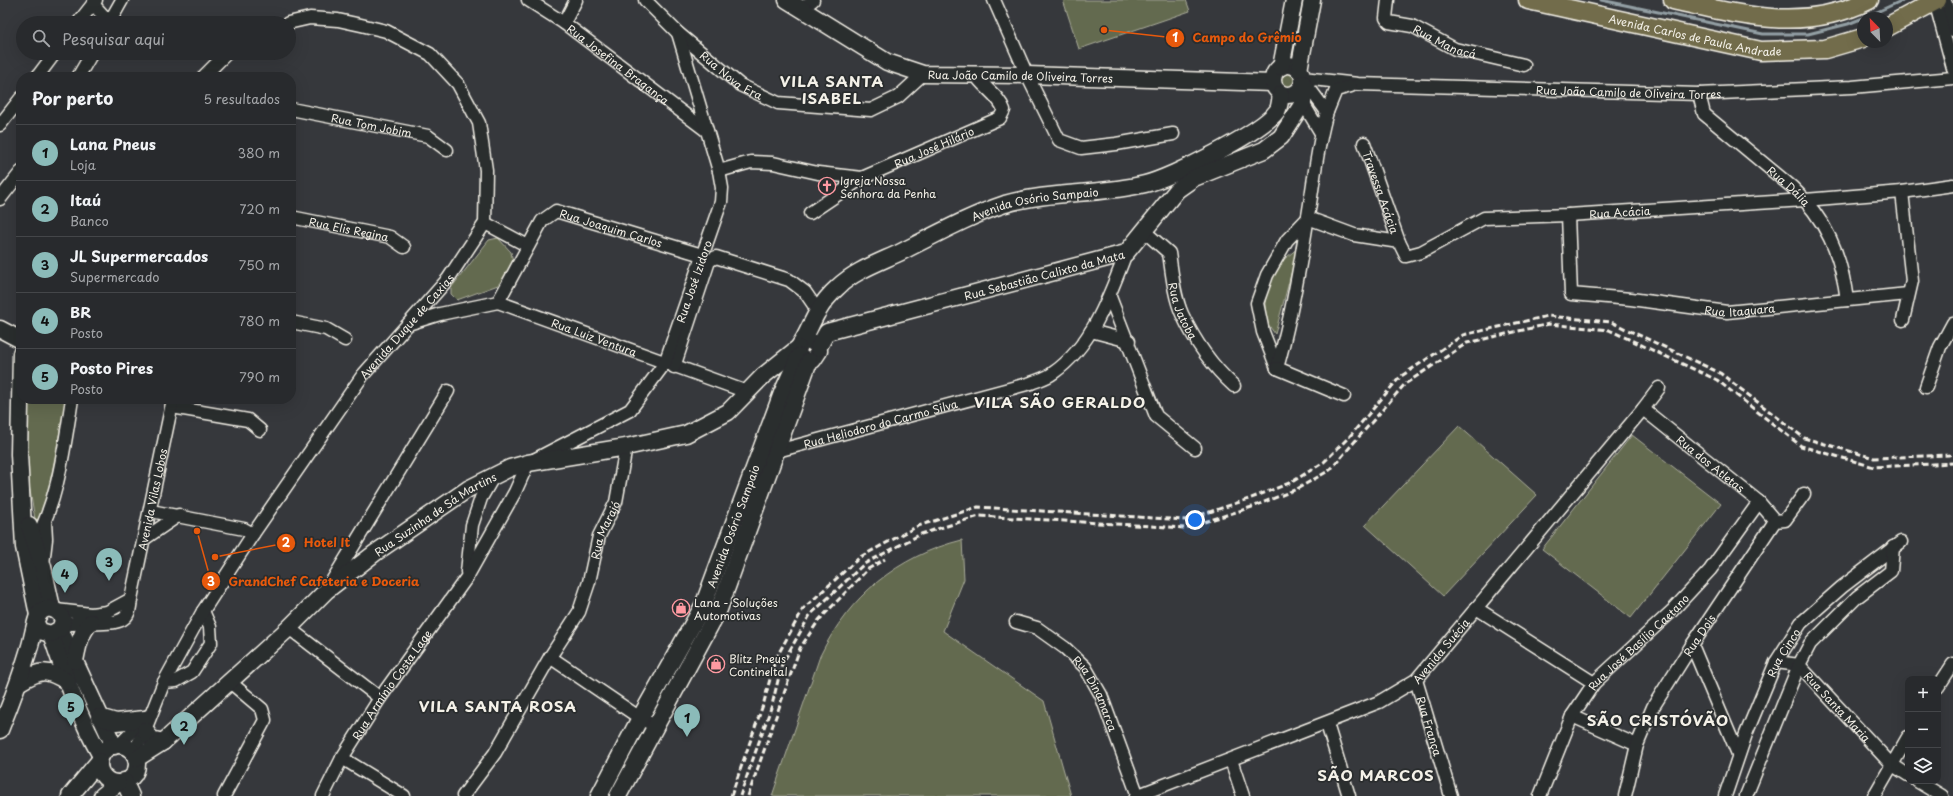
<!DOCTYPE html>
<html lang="pt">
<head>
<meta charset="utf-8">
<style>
  body { margin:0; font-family:"Playpen Sans",sans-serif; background:#303235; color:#f1f3f6 }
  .controls { position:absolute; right:12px; bottom:12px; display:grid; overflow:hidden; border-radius:8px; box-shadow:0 4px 16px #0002 }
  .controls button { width:36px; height:36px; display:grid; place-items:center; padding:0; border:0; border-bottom:1px solid #444649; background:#282a2d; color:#f1f3f6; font:20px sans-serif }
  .compass { position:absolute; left:1857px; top:12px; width:36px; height:36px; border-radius:50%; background:#282a2d; box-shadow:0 4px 16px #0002; rotate:336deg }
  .you { position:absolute; left:1195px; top:520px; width:14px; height:14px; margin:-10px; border:3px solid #fff; border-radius:50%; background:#1a73e8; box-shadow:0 0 0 6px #1a73e833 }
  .badge { display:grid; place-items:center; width:26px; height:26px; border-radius:50%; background:#8bbbb9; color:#111; font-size:13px; font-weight:700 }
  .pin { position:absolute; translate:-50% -33px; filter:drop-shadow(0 1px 2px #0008) }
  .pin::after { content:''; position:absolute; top:21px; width:14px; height:12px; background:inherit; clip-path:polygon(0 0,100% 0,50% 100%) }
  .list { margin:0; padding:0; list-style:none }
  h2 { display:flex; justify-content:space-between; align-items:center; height:52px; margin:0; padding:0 16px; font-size:17px }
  h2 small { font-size:13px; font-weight:400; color:#a5a7aa }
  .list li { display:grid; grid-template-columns:26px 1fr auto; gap:12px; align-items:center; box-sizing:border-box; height:56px; padding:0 16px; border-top:1px solid #444649 }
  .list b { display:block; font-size:15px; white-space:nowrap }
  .list p { margin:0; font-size:13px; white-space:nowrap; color:#a5a7aa }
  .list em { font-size:13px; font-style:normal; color:#a5a7aa }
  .icon { flex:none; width:22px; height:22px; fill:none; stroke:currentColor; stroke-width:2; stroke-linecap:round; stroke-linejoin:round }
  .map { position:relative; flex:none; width:1953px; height:796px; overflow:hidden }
  .search { position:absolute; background:#282a2d; box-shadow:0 4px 16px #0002; left:16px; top:16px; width:280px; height:44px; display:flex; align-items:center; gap:10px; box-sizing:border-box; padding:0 14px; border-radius:22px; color:#a5a7aa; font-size:15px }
  .panel { position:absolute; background:#282a2d; box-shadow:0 4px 16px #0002; left:16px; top:72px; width:280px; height:332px; border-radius:16px }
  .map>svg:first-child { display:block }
  .green { fill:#646a50; stroke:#acae9c }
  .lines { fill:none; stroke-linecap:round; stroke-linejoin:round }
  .stream { stroke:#939fa4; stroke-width:3 }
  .street-casing { stroke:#f4f1e8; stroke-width:15 }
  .secondary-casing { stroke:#f4f1e8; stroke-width:19 }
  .primary-casing { stroke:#f4f1e8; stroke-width:21 }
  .street { stroke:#2a2d2e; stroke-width:12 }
  .secondary { stroke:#2a2d2e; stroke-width:16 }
  .primary { stroke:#726c4b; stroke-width:18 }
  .rail { stroke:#f4f1e8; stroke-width:3; stroke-dasharray:6 3; stroke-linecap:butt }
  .labels { text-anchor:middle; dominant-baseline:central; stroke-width:3.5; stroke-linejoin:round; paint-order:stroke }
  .street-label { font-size:11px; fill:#f4f1e8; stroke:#2a2d2e }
  .poi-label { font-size:11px; fill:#f4f1e8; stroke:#2a2d2e; text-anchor:start }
  .district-label { font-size:15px; font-weight:bold; letter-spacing:1px; fill:#f4f1e8; stroke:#2a2d2e }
  .leader { fill:none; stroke:#e8590c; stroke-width:1.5 }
  .callout-dot { fill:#e8590c; stroke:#2a2d2e; stroke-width:1.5 }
  .mark-label { font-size:12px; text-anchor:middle; font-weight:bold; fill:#fff }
  .callout-label { font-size:12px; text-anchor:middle; font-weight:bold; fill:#e8590c; stroke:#2a2d2e; stroke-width:3.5; stroke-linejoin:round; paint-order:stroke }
</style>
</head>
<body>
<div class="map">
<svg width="1953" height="796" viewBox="0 0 1953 796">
  <rect width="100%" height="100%" fill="#36383c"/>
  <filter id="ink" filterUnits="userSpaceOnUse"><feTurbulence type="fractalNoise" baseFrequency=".025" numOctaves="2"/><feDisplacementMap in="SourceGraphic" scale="8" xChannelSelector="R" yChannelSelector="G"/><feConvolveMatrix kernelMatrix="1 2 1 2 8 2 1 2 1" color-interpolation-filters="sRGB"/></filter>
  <g filter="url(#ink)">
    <g class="green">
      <path d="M1063 0H1186L1190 11 1079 49Z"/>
      <circle cx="1287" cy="80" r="10"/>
      <path d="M498 238 511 252 513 262 509 272 498 285 457 300 451 294V288L489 240Z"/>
      <path d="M1298 248 1275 334 1265 320V303L1268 283 1277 265Z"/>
      <path d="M26 399H66L44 515 37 530 27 474Z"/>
      <path d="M1459 426 1537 495 1443 596 1365 525Z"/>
      <path d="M1632 435 1721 504 1631 618 1542 549Z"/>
      <path d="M962 540 964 579 943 631 1044 701 1071 796H772L820 656C849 596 898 556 962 540Z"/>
    </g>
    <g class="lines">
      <g class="stream">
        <path d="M1601 0 1763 34H1808L1848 24 1863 18"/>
        <path d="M1864 18 1903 0"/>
      </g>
      <defs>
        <g id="street">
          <path id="s1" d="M528 0 564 23 707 131"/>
          <path id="s2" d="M645 0 678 33 740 85 778 103 871 110 898 97 923 74"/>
          <path d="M994 0 1027 75 1059 140 1081 148 1116 144 1173 134"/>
          <path id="s3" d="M1388 0 1386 18 1389 22 1412 26 1455 49 1524 65"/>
          <path d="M1945 0 1953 30"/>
          <path d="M1935 1 1953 68"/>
          <path d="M93 4 109 22"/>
          <path d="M803 8 813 0"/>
          <path d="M78 23 96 0"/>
          <path d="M109 23 122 0"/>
          <path d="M564 23 576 0"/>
          <path d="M37 77 55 53"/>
          <path d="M78 77 92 53"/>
          <path d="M203 77 227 53"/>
          <path id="s4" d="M1303 78 1358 84 1699 94 1852 87 1953 78"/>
          <path d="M1295 94 1303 103 1321 133"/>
          <path id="s5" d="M1699 94 1704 114 1792 187C1826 219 1841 254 1847 300"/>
          <path id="s6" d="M291 109 428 136 447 150"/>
          <path d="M1327 112 1336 90 1351 86"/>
          <path d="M0 125 21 98"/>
          <path id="s7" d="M1364 143 1399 242"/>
          <path id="s8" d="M719 171 751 162 773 163 818 173 862 178 1000 118 1004 110C999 95 983 88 975 74"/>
          <path d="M1902 192 1912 281 1903 320"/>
          <path d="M0 199 21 172"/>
          <path d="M810 213 862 178"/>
          <path id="s9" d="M1568 215 1571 294 1631 299 1727 312 1908 294"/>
          <path id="s10" d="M291 217 390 237 404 247"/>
          <path d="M485 223 528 246"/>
          <path id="s11" d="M1144 231 1169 253C1172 273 1174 296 1182 314 1195 342 1212 366 1234 386"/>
          <path d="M1110 297 1156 416 1195 448"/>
          <path id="s12" d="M498 302 542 221 556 211 702 255"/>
          <path d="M291 322 326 329 345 340"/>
          <path id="s13" d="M411 323 440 314 498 302 747 392"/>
          <path d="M1091 331 1129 341"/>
          <path d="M674 367 709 261 716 257 789 280 805 292 818 311"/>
          <path id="s14" d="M1277 368 1263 332 1257 303 1267 275 1287 240 1308 218 1354 235 1399 242 1406 256 1421 252 1484 218 1568 215 1805 200 1902 192 1953 185"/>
          <path d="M1277 368C1291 319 1300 267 1308 216 1314 181 1317 146 1327 112L1303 80"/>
          <path d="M1277 368 1344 396"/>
          <path d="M1926 387 1940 347 1953 323"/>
          <path d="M172 407 248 420 260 430"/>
          <path id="s15" d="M1643 409 1759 502 1775 521"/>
          <path id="s16" d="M777 451 1031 383C1038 380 1047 378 1053 373 1092 346 1110 295 1126 253"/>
          <path d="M151 511 244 529 253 534"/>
          <path d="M144 539 179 515"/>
          <path d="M32 547C58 503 64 449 72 399"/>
          <path d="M43 564 46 539 45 522"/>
          <path d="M467 572 472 525 481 498 493 477"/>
          <path d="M329 586 448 391"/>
          <path id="s17" d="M131 599 173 399"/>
          <path d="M1476 608 1594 683"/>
          <path d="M56 610 91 614 107 612 131 599C130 606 130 615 123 619 113 626 77 622 62 625"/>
          <path id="s18" d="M1016 622 1037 628 1065 648 1085 667 1101 695 1138 796"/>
          <path d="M289 628 380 698"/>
          <path d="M1692 645 1738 754"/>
          <path d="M550 657 640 718 655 726"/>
          <path id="s19" d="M1776 662 1799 665 1891 764 1908 775"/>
          <path id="s20" d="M1416 680 1451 796"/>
          <path d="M164 682 176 681 192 672 211 643 210 627 203 611"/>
          <path d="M1938 687 1953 664"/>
          <path d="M1572 716 1637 745"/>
          <path d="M1327 724 1349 796"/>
          <path d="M119 745 148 716"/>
          <path id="s21" d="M133 754 145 730 164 682 203 611 253 534 363 375 448 279 485 223 486 170 479 123 458 84 430 54 386 31 361 25 338 20 310 18 288 23"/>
          <path d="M342 758 404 796"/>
          <path d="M1231 760 1243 796"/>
          <path d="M1917 781 1942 796"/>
          <path d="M224 796 265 720 262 709 230 682"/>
          <path id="s22" d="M323 796 342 758 380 698 467 577 515 492 528 463 630 410 665 363 721 202 722 188 719 171 678 33"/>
          <path id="s23" d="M463 796 495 753 550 657 579 612 589 582 599 536 616 502 626 447"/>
          <path id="s24" d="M1136 796 1379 702 1416 680 1643 409 1659 388"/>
          <path id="s25" d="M1540 796 1572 716 1594 683 1672 611 1710 570 1759 502"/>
          <path id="s26" d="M1625 796 1637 745 1653 707 1692 645 1775 521 1785 520 1804 494"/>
          <path id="s27" d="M1725 796 1746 734 1776 662 1801 623 1842 587 1901 542"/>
          <path d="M1746 796 1799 665 1810 644 1857 597 1891 571 1893 547"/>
          <path d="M1874 796 1908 737"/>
        </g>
        <g id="secondary">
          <path id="s28" d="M787 0 887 62 923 74 1027 75 1273 83"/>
          <circle cx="1288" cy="80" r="15"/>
          <path d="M1281 67 1294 0"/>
          <path d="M1299 70 1312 0"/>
          <path d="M0 329 21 340"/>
          <path id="s29" d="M802 342 808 340 817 345 819 351 813 360 806 361 800 357 798 351 800 345C807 335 811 323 817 313 822 304 830 294 838 287 854 271 880 262 901 252 935 235 969 216 1005 204 1050 191 1100 195 1145 184 1171 178 1262 132 1277 111 1280 107 1280 99 1281 94"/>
          <path id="s30" d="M818 348 827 332 1126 253 1177 190 1194 178 1264 150 1281 137 1303 103V83"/>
          <path d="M21 353 19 454 24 547 38 615"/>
          <path d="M29 525 43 567 52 608"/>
          <path d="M60 629 114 746"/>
          <path d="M51 634C65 675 79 718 101 756"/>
          <path d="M75 661C78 646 80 633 91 622"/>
          <path d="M20 682C42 669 46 669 68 682"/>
          <path d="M99 717 116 722 145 719"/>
          <path d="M0 730C11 703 21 676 29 649 32 641 35 621 38 616 44 603 60 609 63 621L60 629 51 634 40 631 36 623"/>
          <path d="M145 730 151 739 163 742"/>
          <circle cx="118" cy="764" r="19"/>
          <path id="s31" d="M136 759 163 742 289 628 326 591 375 553 468 489 510 468 528 463 626 447 686 434 728 412 763 376 798 348"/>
          <path d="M124 781 131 796"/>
          <path d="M70 796 99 761"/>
          <path d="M102 796 118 783"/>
          <path id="s32" d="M599 796 640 718 703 606 782 393 799 356"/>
          <path d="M618 796 719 609 809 361"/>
        </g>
        <g id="primary">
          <path id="s33" d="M1528 0 1761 51 1825 49 1863 38"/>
          <path d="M1673 0C1741 15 1803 33 1869 0"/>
          <path d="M1887 27 1937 0"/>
        </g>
      </defs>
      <use href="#street" class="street-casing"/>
      <use href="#secondary" class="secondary-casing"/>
      <use href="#primary" class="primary-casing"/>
      <use href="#street" class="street"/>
      <use href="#secondary" class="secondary"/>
      <use href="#primary" class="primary"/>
      <g class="rail">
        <path d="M731 796 764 702 775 660 803 609 860 557 918 526 978 507 1185 520 1249 499 1292 482 1324 462 1350 436 1400 377 1463 335 1548 316 1611 322 1720 373 1804 438 1874 458 1949 455 1953 453"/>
        <path d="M740 796 772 705 782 664 810 615 864 564 921 534 979 516 1185 528 1252 507 1297 489 1330 470 1405 384 1467 343 1549 324 1609 330 1717 380 1801 446 1874 467 1953 463"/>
        <path d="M748 796 800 648 819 620 868 569 885 559"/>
      </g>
    </g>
  </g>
  <defs>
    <symbol id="church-ring" viewBox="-11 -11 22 22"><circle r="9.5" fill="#2a2d2e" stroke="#ff9aa2" stroke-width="1.5"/><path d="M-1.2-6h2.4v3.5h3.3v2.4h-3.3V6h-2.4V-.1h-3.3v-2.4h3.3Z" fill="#ff9aa2"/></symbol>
    <symbol id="shop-ring" viewBox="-11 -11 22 22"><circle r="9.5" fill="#2a2d2e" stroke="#ff9aa2" stroke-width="1.5"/><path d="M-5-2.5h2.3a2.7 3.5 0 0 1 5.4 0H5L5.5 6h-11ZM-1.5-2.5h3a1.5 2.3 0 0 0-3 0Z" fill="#ff9aa2"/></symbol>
  </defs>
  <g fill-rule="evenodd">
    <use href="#church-ring" x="817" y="176" width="20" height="20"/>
    <use href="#shop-ring" x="671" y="598" width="20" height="20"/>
    <use href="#shop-ring" x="706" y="654" width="20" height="20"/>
  </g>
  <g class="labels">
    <g class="street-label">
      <text stroke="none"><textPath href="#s33" startOffset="171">Avenida Carlos de Paula Andrade</textPath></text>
      <text stroke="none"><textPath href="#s3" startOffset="83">Rua Manacá</textPath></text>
      <text stroke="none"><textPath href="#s1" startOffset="111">Rua Josefina Bragança</textPath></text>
      <text stroke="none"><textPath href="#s2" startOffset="115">Rua Nova Era</textPath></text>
      <text stroke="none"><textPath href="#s28" startOffset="253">Rua João Camilo de Oliveira Torres</textPath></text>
      <text stroke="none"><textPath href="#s4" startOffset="326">Rua João Camilo de Oliveira Torres</textPath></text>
      <text stroke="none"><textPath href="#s6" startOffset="82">Rua Tom Jobim</textPath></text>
      <text stroke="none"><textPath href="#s8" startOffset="224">Rua José Hilário</textPath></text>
      <text stroke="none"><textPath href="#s5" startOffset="132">Rua Dália</textPath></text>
      <text stroke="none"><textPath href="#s7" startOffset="52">Travessa Acácia</textPath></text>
      <text stroke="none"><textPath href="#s29" startOffset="347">Avenida Osório Sampaio</textPath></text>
      <text stroke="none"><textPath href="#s14" startOffset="502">Rua Acácia</textPath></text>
      <text stroke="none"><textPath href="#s12" startOffset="167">Rua Joaquim Carlos</textPath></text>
      <text stroke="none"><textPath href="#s10" startOffset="59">Rua Elis Regina</textPath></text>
      <text stroke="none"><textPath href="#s30" startOffset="243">Rua Sebastião Calixto da Mata</textPath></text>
      <text stroke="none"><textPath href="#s22" startOffset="652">Rua José Izidoro</textPath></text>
      <text stroke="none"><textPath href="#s9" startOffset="249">Rua Itaguara</textPath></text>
      <text stroke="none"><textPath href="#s11" startOffset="93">Rua Jatoba</textPath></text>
      <text stroke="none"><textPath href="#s21" startOffset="510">Avenida Duque de Caxias</textPath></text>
      <text stroke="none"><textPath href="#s13" startOffset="192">Rua Luiz Ventura</textPath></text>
      <text stroke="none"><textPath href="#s16" startOffset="107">Rua Heliodoro do Carmo Silva</textPath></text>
      <text stroke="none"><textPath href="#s15" startOffset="87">Rua dos Atletas</textPath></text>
      <text stroke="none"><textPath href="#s17" startOffset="102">Avenida Vilas Lobos</textPath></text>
      <text stroke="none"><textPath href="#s31" startOffset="388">Rua Suzinha de Sá Martins</textPath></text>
      <text stroke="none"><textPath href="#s32" startOffset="302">Avenida Osório Sampaio</textPath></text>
      <text stroke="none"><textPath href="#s23" startOffset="304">Rua Marajó</textPath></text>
      <text stroke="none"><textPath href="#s26" startOffset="179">Rua Dois</textPath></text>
      <text stroke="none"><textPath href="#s25" startOffset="186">Rua José Basílio Caetano</textPath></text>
      <text stroke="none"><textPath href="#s24" startOffset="342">Avenida Suécia</textPath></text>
      <text stroke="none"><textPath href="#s27" startOffset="155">Rua Cinco</textPath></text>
      <text stroke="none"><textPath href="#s22" startOffset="131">Rua Armínio Costa Lage</textPath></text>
      <text stroke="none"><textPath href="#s18" startOffset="112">Rua Dinamarca</textPath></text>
      <text stroke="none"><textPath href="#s19" startOffset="80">Rua Santa Maria</textPath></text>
      <text stroke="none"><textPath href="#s20" startOffset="48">Rua França</textPath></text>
    </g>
    <g class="poi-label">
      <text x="840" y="180">Igreja Nossa<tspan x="840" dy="13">Senhora da Penha</tspan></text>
      <text x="694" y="602">Lana - Soluções<tspan x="694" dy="13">Automotivas</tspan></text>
      <text x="729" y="658">Blitz Pneus<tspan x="729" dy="13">Contineltal</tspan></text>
    </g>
    <g class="district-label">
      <text x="832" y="80">VILA SANTA<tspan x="832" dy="17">ISABEL</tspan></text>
      <text x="1060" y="401">VILA SÃO GERALDO</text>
      <text x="498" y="705">VILA SANTA ROSA</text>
      <text x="1658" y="719">SÃO CRISTÓVÃO</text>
      <text x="1376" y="774">SÃO MARCOS</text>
    </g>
  </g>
  <path class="leader" d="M1104 30L1175 38M215 557L286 543M197 531L211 581"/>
  <g class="callout-dot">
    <circle cx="1104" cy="30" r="4"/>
    <circle cx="215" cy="557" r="4"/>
    <circle cx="197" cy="531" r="4"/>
    <circle cx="1175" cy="38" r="10"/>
    <circle cx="286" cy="543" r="10"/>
    <circle cx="211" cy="581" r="10"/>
  </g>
  <g class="mark-label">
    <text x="1175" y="42">1</text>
    <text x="286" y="547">2</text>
    <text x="211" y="586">3</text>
  </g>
  <g class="callout-label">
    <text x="1247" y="42">Campo do Grêmio</text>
    <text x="327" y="547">Hotel It</text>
    <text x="324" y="586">GrandChef Cafeteria e Doceria</text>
  </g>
</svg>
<div class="controls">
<button>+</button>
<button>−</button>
<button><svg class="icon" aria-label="layers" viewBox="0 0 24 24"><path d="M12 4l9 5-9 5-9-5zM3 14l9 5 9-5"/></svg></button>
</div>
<svg class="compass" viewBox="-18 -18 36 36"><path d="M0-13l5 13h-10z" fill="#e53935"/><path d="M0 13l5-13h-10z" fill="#a5a7aa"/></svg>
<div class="you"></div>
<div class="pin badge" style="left:687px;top:737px">1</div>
<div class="pin badge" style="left:184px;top:745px">2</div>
<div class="pin badge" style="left:109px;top:581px">3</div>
<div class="pin badge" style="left:65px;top:593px">4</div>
<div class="pin badge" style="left:71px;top:726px">5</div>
<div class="search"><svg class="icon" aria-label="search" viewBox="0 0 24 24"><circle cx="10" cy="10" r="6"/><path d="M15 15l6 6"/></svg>Pesquisar aqui</div>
<section class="panel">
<h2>Por perto<small>5 resultados</small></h2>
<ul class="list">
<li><span class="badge">1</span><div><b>Lana Pneus</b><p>Loja</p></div><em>380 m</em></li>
<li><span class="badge">2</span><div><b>Itaú</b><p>Banco</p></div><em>720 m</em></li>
<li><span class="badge">3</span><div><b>JL Supermercados</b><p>Supermercado</p></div><em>750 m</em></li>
<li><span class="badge">4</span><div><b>BR</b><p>Posto</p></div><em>780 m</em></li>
<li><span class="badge">5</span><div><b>Posto Pires</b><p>Posto</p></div><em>790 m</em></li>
</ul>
</section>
</div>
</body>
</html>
